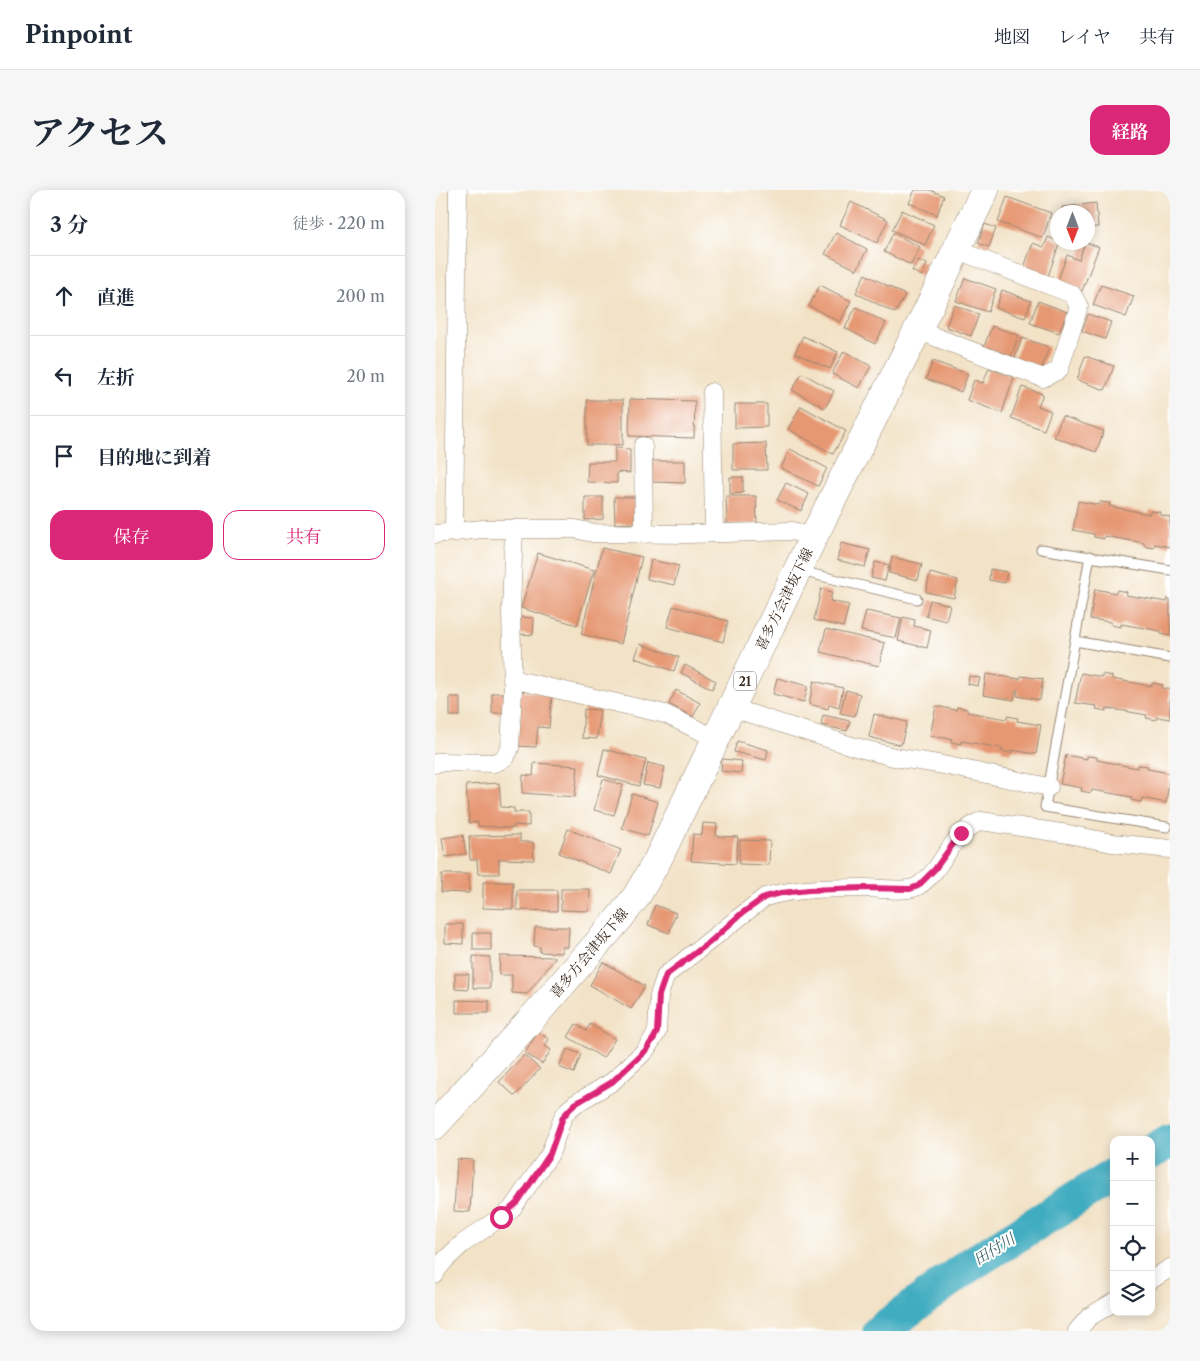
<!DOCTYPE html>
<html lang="ja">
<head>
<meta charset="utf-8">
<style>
  body { margin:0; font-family:"Libre Caslon Text","Noto Serif JP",serif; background:#f6f6f7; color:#1f2937 }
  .controls { position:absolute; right:15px; bottom:15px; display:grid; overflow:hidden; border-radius:10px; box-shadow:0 2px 12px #0003 }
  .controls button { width:45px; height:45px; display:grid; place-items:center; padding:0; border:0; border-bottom:1px solid #e0e1e3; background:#fff; color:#1f2937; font:25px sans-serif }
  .compass { position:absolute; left:615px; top:15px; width:45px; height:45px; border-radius:50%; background:#fff; box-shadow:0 2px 12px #0003; rotate:180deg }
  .stop { position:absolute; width:15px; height:15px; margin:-11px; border:4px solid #db2777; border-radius:50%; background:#fff }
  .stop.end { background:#db2777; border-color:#fff; box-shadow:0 1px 5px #0008 }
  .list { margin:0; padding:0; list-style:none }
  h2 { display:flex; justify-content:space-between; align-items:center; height:65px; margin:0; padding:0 20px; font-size:21px }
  h2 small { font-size:16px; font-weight:400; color:#747a83 }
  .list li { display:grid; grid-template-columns:32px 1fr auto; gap:15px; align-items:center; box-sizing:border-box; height:80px; padding:0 20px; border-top:1px solid #e0e1e3 }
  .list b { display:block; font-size:19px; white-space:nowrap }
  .list em { font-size:16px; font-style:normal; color:#747a83 }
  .actions { display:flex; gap:10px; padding:15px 20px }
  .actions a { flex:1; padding:11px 0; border:1px solid #db2777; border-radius:15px; text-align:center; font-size:18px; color:#db2777 }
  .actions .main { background:#db2777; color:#fff }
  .icon { flex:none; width:28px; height:28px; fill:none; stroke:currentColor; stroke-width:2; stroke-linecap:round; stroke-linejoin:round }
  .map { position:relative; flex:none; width:735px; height:1141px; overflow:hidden; border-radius:15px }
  header { display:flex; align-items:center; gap:30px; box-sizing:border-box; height:70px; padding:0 25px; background:#fff; border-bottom:1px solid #e0e1e3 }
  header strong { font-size:24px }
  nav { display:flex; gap:28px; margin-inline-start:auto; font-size:18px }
  .intro { display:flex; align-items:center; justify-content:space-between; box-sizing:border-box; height:120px; padding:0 30px }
  h1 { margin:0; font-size:35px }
  .button { padding:12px 22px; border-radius:15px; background:#db2777; color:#fff; font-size:18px; font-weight:700 }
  main { display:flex; gap:30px; padding:0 30px }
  aside { flex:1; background:#fff; border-radius:15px; box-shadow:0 2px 12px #0003 }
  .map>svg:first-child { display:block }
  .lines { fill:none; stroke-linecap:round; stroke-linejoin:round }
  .river { stroke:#41acc0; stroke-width:35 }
  .building { fill:#e69873 }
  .lane-casing { stroke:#968672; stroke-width:11 }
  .street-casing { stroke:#968672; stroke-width:19 }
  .primary-casing { stroke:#968672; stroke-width:29 }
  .lane { stroke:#fff; stroke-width:9 }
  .street { stroke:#fff; stroke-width:18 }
  .primary { stroke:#fff; stroke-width:28 }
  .route { stroke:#db2777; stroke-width:6 }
  .labels { text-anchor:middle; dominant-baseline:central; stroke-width:4; stroke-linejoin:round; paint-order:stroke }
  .shield { fill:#fff; stroke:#766a62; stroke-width:1 }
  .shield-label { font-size:12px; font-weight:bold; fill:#3b2a1e }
  .street-label { font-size:14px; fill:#3b2a1e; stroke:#fff }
  .water-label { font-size:15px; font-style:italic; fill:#3e6467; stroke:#fff }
</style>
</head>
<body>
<header>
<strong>Pinpoint</strong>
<nav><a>地図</a><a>レイヤ</a><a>共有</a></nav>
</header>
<div class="intro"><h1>アクセス</h1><a class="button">経路</a></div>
<main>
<aside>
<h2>3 分<small>徒歩 · 220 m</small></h2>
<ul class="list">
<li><svg class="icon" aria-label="ahead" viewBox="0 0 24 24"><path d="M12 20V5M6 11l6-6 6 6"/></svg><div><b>直進</b></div><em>200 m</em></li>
<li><svg class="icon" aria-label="left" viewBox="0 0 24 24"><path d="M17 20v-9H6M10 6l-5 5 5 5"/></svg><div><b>左折</b></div><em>20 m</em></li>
<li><svg class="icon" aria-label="arrive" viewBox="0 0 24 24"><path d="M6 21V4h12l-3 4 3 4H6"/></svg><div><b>目的地に到着</b></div></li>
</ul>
<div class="actions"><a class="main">保存</a><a>共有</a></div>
</aside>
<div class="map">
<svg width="735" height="1141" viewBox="0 0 735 1141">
  <rect width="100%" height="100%" fill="#fff"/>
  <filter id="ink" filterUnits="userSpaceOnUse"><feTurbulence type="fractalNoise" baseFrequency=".02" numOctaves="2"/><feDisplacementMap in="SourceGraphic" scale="10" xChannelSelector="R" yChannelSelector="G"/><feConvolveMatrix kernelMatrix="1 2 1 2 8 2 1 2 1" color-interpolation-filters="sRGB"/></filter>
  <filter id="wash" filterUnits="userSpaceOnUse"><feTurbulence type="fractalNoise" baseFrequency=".0096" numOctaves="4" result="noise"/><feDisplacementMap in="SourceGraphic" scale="20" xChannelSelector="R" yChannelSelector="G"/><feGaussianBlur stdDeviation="1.12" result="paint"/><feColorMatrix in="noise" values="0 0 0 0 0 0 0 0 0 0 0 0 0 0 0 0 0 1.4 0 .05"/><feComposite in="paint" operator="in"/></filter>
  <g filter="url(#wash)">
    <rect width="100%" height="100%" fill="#f2e2c6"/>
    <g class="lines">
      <g class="river">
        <path d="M716 962 735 951"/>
        <path d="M445 1141 536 1074 679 985"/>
      </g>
    </g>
    <g id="blocks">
      <g class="building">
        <path d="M480 0H495L509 6 502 25 474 13Z"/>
        <path d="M572 7 616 23 608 48 563 32Z"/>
        <path d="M416 12 453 30 442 53 405 35Z"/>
        <path d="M661 13 663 37 652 38V22H628L627 17Z"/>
        <path d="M467 20 499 35 490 55 457 40Z"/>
        <path d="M550 34 561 38 554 57 543 53Z"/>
        <path d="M401 43 432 59 422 80 390 64Z"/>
        <path d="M458 43 485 57 476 75 449 62Z"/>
        <path d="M613 47 625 52 612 89 588 80 598 53 609 57Z"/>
        <path d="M650 52 664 57 647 101 622 93 632 65 644 70Z"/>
        <path d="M483 70 492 74 487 86 477 81Z"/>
        <path d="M430 84 470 105 460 123 421 103Z"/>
        <path d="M530 88 561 99 553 122 521 111Z"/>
        <path d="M385 95 416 111 405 132 374 116Z"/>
        <path d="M666 95 699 106 691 127 658 115Z"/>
        <path d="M567 100 596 111 590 128 561 118Z"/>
        <path d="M603 111 632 122 624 143 595 133Z"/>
        <path d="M519 115 544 124 536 146 511 137Z"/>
        <path d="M421 117 451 133 440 154 410 138Z"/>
        <path d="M653 124 676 132 670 149 647 141Z"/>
        <path d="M557 136 584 145 575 169 548 159Z"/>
        <path d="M368 146 403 162 395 179 360 163Z"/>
        <path d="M587 148 614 157 606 180 579 170Z"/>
        <path d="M409 161 436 176 424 198 397 184Z"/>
        <path d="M650 166 679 176 670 200 642 190Z"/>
        <path d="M498 171 533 184 526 202 491 189Z"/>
        <path d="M554 178 579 187 567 223 532 210 539 190 548 193Z"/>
        <path d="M367 183 399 201 390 218 357 200Z"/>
        <path d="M587 197 608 204 603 216 616 221 609 240 576 228Z"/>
        <path d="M195 209 260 211 259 248 194 246Z"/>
        <rect x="152" y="210" width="36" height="45"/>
        <path d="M300 214H332V237L300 238Z"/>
        <path d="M366 216 411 241 398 264 353 239Z"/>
        <path d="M627 226 669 241 661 262 619 247Z"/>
        <path d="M331 253 332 280H298V254Z"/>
        <path d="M180 258 195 259V283L182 282V293L152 292 153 272H180Z"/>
        <path d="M355 259 392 278 383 296 346 278Z"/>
        <path d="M217 271H250V293L217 292Z"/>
        <path d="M295 287H308V303L295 304Z"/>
        <path d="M351 293 374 304 366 321 342 310Z"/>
        <path d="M291 306H321L322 334H292Z"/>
        <path d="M150 307H168V329L150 330Z"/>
        <path d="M179 307H200V333L180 334Z"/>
        <path d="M643 311 664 315 665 312 675 313 674 316 714 324 715 321 725 322V325L735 327V357L720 354 719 358 709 356V353L669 346V349L659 347V344L638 340Z"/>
        <path d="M406 353 435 360 430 377 402 370Z"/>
        <path d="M167 358 207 367 186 454 146 444Z"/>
        <path d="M103 363 159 380 142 435 86 418Z"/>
        <path d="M457 367 487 374 483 390 454 383Z"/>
        <path d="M216 370 244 376 239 395 212 389Z"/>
        <path d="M440 372 454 375 450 391 436 388Z"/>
        <path d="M555 379 572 382 570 393 554 390Z"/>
        <path d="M495 383 523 390 519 408 491 402Z"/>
        <path d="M386 399 397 402 395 411 414 415 408 437 379 430Z"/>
        <path d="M660 399 681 403 682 400 692 402 691 405 732 412V409H735V446L726 444V441L686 434V437L676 435V432L655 429Z"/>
        <path d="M495 410 515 415 511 431 491 426Z"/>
        <path d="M238 416 293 431 288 452 232 437Z"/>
        <path d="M431 421 466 428 461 448 426 441Z"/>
        <path d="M84 427 99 428 98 445 84 444Z"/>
        <path d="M468 427 480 430 479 436 496 440 492 458 463 451Z"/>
        <path d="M391 439 450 453 444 476 385 462Z"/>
        <path d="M205 454 244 467 239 481 200 468Z"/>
        <path d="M250 475 281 491 277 499 246 483Z"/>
        <path d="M646 483 667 487V484L677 486V489L717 496V493L728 495 727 498 735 499V529L722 527 721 530 711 528 712 525 672 518 671 521 661 519 662 516 640 513Z"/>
        <path d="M551 484 585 489 586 486 608 489 605 510 582 506 583 500H581L579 510 548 505Z"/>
        <path d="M534 486 545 488 543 496 533 494Z"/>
        <path d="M342 488 373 496 369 512 338 504Z"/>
        <path d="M379 491 408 498 404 517 394 514 393 519 374 514Z"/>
        <path d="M241 500 265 513 258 527 234 514Z"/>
        <path d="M411 500 425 504 420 526 405 523Z"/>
        <path d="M84 501 117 504 114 538 103 537 101 557 80 556Z"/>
        <rect x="57" y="503" width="14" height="20"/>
        <rect x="15" y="507" width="10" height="19"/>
        <path d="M501 516 521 520 522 517 532 519V522L572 529V526L583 528 582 531 606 535 601 564 577 560 576 563 566 561 567 558 526 551V554L516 552 517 549 495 546Z"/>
        <path d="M149 519 165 520 162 549 147 548Z"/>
        <path d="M439 524 472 532 466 555 434 547Z"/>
        <path d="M388 525 415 531 412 541 386 535Z"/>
        <path d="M302 551 333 560 331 570 299 562Z"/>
        <path d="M169 559 211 570 204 596 163 585Z"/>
        <path d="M631 565 652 569V566L662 567V570L702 578V575L713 576 712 579 735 583 731 613 707 608 706 612 696 610 697 607 657 600 656 603 646 601 647 598 625 594Z"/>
        <path d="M287 569 307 571 306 583 286 581Z"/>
        <path d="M99 573 143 576 140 607 87 603 88 585 98 586Z"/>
        <path d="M213 573 230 577 225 598 208 595Z"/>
        <path d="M168 589 188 595 179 625 159 620Z"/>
        <path d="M64 593 66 617 79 618V622H94V636L79 635V638L43 636V632L34 633 31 595Z"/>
        <path d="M197 604 223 612 213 646 187 638Z"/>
        <path d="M268 633 282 634 281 646 303 647 301 674 256 671 258 644 267 645Z"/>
        <path d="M133 639 186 660 176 684 124 663Z"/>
        <path d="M28 645 31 664 10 667 7 648Z"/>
        <path d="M85 645V652H98L99 670 64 669V684H43L42 670H35L34 646Z"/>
        <path d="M305 650 335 651 334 675 304 674Z"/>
        <path d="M7 684H34V703L6 702Z"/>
        <path d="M48 692H78V719L48 718Z"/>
        <path d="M126 699H155L154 721 126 720Z"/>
        <path d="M82 700H122V721L82 720Z"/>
        <path d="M220 715 241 723 234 743 213 735Z"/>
        <path d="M10 734H28V754L10 753Z"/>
        <path d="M100 737H134L133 757H127V763L105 762V757L99 756Z"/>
        <rect x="38" y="743" width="18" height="17"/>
        <path d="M38 766 55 767V798H38Z"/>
        <path d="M65 766 121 767 92 804 77 803V785H64Z"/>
        <path d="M168 772 210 796 196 819 155 795Z"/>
        <path d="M20 784H34L33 800 20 799Z"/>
        <path d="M21 810 54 811V823H21Z"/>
        <path d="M141 834 151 841 155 834 180 849 168 868 133 847Z"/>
        <path d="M103 842 114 849 110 856 116 860 107 874 90 863Z"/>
        <path d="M132 859 146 864 139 883 124 877Z"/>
        <path d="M89 865 105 879 80 906 64 892Z"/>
        <path d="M22 969 38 970 35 1022 19 1021Z"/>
      </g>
    </g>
  </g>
  <g filter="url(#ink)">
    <use href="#blocks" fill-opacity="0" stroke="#968672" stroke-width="1"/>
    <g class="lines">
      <defs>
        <g id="lane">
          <path d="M606 359 735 380"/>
          <path d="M655 366 610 617 732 637"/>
          <path d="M365 381 482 409"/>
          <path d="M640 451 735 468"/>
        </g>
        <g id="street">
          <path d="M482 140 608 188 624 180 644 116 637 104 522 60"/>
          <path d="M277 202 279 343"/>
          <path d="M208 256 209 344"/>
          <path d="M19 343 23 0"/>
          <path d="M0 344 48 339H140L158 343 252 344 358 341 378 348"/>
          <path d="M77 489 230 524 282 549"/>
          <path d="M297 518 417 556 459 567 503 574 614 597"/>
          <path d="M0 574 4 572 59 573C68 570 72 567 75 558L78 500 76 421 79 339"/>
          <path d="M0 1085 1 1081 10 1070 27 1054 76 1020 115 964 128 927 133 920 140 914 177 892 210 861 222 842 224 805 231 785 330 707C362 698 397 698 430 698 444 698 471 703 483 696 510 679 512 646 546 631L633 644 677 653 735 659"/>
          <path d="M716 1090 735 1078"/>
          <path d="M642 1141 654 1127 679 1112"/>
        </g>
        <path id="primary" d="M0 935 101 824 183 730 201 707 222 671 378 348 495 115 550 0"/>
      </defs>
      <use href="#lane" class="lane-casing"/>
      <use href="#street" class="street-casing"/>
      <use href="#primary" class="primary-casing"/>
      <use href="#lane" class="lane"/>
      <use href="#street" class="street"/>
      <use href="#primary" class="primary"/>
    </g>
  </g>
  <g class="lines" filter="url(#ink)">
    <path class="route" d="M66 1027 82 1013 115 964 128 927 134 920 140 914 177 892 210 861 219 848 222 842 224 805 231 785 275 752 306 724 330 707 346 703 374 700 428 698 475 699 483 696 500 679 526 643"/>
  </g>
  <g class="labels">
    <rect class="shield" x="299" y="481.5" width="22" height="19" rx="4"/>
    <g class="shield-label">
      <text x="310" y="491">21</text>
    </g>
    <g class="street-label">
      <text transform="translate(349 409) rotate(-64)">喜多方会津坂下線</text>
      <text transform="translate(154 763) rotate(-50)">喜多方会津坂下線</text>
    </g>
    <g class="water-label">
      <text transform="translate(559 1059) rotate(-32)">田付川</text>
    </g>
  </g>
</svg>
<div class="controls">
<button>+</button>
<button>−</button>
<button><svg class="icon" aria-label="locate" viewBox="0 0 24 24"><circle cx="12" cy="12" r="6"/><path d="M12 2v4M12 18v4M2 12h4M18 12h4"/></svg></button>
<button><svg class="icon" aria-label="layers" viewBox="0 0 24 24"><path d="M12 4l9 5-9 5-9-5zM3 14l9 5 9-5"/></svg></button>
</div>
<svg class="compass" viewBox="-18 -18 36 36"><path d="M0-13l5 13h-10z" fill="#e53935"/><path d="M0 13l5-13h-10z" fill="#747a83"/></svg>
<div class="stop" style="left:66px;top:1027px"></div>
<div class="stop end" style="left:526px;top:643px"></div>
</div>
</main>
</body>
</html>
